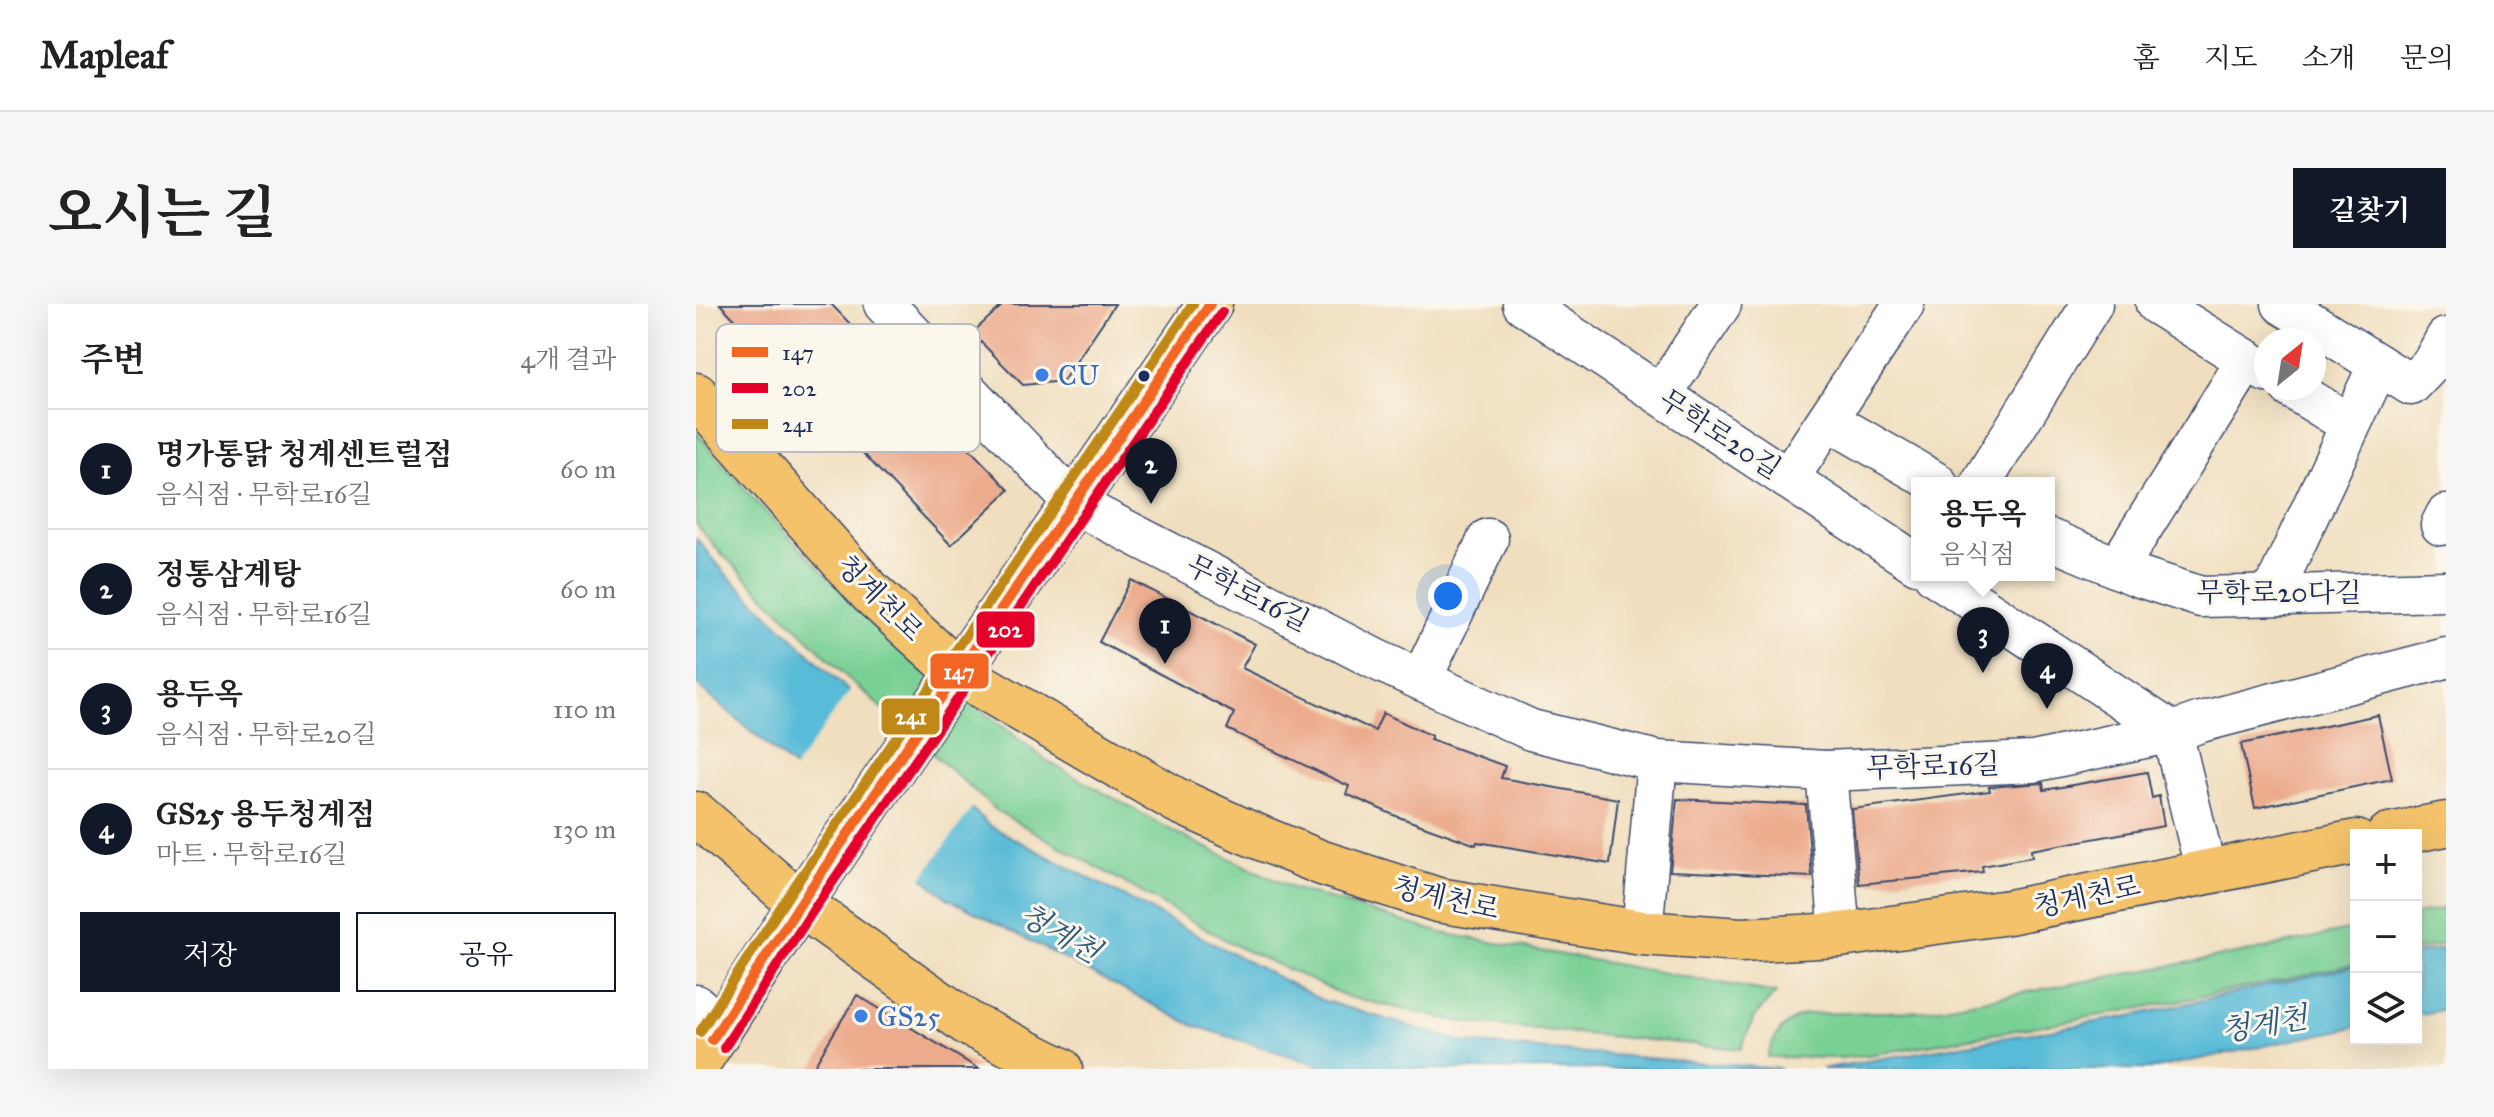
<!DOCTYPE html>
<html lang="ko">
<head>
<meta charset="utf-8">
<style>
  body { margin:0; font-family:"IM FELL Great Primer","Noto Serif KR",serif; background:#f6f6f6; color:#222 }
  .controls { position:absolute; right:24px; bottom:24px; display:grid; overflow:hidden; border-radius:0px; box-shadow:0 8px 32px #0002 }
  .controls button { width:72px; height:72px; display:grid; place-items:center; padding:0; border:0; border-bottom:2px solid #e0e0e0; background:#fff; color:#222; font:40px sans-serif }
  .compass { position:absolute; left:1558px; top:24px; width:72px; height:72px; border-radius:50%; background:#fff; box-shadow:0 8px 32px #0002; rotate:30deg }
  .you { position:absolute; left:752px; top:292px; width:28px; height:28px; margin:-20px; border:6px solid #fff; border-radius:50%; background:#1a73e8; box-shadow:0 0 0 12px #1a73e833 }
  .badge { display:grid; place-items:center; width:52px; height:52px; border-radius:50%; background:#111827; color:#fff; font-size:26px; font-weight:700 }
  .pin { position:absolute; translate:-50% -66px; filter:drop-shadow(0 2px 4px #0008) }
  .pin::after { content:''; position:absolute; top:42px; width:28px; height:24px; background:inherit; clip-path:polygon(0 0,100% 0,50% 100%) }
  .popup { position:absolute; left:1215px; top:173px; width:144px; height:104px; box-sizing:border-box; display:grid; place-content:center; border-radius:0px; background:#fff; filter:drop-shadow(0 2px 6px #0005); font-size:26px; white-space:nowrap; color:#767676 }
  .popup b { font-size:30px; color:#222 }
  .popup::after { content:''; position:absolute; left:50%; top:100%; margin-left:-16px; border:16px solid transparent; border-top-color:#fff }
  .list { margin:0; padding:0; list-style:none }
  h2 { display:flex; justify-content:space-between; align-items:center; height:104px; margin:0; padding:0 32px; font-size:34px }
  h2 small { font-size:26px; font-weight:400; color:#767676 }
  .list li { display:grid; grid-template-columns:52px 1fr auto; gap:24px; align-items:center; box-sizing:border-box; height:120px; padding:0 32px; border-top:2px solid #e0e0e0 }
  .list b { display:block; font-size:30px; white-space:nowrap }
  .list p { margin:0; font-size:26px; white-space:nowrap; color:#767676 }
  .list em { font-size:26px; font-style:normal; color:#767676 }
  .actions { display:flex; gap:16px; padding:24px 32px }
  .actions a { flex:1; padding:18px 0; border:2px solid #111827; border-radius:0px; text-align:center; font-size:28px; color:#111827 }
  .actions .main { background:#111827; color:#fff }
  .icon { flex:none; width:44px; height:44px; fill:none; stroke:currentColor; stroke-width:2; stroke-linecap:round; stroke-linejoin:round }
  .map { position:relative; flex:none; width:1750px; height:765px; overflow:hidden; border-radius:0px }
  header { display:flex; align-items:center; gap:48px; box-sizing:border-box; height:112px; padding:0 40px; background:#fff; border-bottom:2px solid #e0e0e0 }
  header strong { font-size:38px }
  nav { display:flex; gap:44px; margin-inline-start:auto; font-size:28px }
  .intro { display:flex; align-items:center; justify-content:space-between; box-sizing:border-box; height:192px; padding:0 48px }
  h1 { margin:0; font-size:56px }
  .button { padding:20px 36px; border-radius:0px; background:#111827; color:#fff; font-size:28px; font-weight:700 }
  main { display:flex; gap:48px; padding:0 48px }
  aside { flex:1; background:#fff; border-radius:0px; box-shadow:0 8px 32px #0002 }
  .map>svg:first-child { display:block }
  .green { fill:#79d094; stroke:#4a8079; stroke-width:2 }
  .water { fill:#58bbd7; stroke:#3a759a; stroke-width:2 }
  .pier { fill:#f0debe }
  .building { fill:#ecab8d }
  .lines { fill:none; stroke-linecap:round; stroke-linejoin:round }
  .minor-casing { stroke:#3b496c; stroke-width:43 }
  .major-casing { stroke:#3b496c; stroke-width:47 }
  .minor { stroke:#fff; stroke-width:40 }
  .major { stroke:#f3c26a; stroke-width:44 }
  .bus-1-casing { stroke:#fbf7ec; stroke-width:16 }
  .bus-2-casing { stroke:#fbf7ec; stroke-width:16 }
  .bus-3-casing { stroke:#fbf7ec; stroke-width:16 }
  .bus-1 { stroke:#f26522; stroke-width:10 }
  .bus-2 { stroke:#e4002b; stroke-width:10 }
  .bus-3 { stroke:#c08818; stroke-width:10 }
  .shop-dot { fill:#3f7fe0; stroke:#fbf7ec; stroke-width:3 }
  .bus-dot { fill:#1b2f5e; stroke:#fbf7ec; stroke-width:3 }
  .labels { text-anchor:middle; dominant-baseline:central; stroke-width:6; stroke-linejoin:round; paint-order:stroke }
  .shop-label { font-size:28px; fill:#366cbe; stroke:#fbf7ec; text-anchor:start }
  .street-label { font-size:28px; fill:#1b2f5e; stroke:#fbf7ec }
  .water-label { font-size:30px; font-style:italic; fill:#2d5982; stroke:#fbf7ec }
  .key { fill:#fbf7ec; stroke:#b8bbc1; stroke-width:2 }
  .key-label { font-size:22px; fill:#1b2f5e }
  .line-badge { stroke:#fbf7ec; stroke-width:3 }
  .badge-label { font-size:22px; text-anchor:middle; font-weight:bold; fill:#fff }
</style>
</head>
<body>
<header>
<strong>Mapleaf</strong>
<nav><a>홈</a><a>지도</a><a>소개</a><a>문의</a></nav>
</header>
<div class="intro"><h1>오시는 길</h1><a class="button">길찾기</a></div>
<main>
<aside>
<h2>주변<small>4개 결과</small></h2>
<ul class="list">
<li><span class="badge">1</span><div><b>명가통닭 청계센트럴점</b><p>음식점 · 무학로16길</p></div><em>60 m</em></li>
<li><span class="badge">2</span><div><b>정통삼계탕</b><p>음식점 · 무학로16길</p></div><em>60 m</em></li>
<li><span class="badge">3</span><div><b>용두옥</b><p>음식점 · 무학로20길</p></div><em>110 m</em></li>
<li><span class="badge">4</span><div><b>GS25 용두청계점</b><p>마트 · 무학로16길</p></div><em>130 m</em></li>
</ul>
<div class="actions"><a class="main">저장</a><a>공유</a></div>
</aside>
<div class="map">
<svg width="1750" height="765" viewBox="0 0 1750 765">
  <rect width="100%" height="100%" fill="#fbf7ec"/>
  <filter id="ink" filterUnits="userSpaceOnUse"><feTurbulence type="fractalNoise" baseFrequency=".0125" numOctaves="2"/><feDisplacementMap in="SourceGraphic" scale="16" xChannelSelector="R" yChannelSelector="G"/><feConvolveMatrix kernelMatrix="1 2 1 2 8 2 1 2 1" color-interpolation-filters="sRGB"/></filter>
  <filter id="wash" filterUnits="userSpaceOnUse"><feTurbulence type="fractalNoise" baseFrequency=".006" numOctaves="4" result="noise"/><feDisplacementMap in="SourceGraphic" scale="32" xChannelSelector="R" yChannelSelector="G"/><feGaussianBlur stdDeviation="1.8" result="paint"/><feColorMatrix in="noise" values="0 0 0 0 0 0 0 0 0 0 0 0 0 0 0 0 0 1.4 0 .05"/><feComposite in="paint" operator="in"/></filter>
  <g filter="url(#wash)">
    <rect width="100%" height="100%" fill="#f0debe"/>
    <g class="green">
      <path d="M0 128 61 199 183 326 351 457 486 532 596 584 745 629 1080 689 1058 713 1045 745 766 718 652 693 546 645 301 507 153 375 24 248 0 220Z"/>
      <path d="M1750 604V639L1720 646V610Z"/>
      <path d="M1660 624V660C1501 696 1340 723 1179 750L1145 754 1071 753C1079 730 1086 720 1109 710L1226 707 1567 645Z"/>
    </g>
    <g class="water">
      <path d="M0 234 28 268 294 522 625 696 770 739 1085 765H636L496 721 251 594 0 380Z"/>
      <path d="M1750 644V705L1720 711V649Z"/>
      <path d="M1660 662V723L1455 765H1125L1435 712Z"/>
    </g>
    <path class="pier" d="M156 384 278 501 224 576 96 467Z"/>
    <g id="blocks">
      <g class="building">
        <path d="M24 0H135L313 186 255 241Z"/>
        <path d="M308 0H419L367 77 327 81 276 29Z"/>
        <path d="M435 276 559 340 546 364 679 427 687 409 736 432 734 435 809 462 805 474 922 495 914 560 781 538 780 541 700 512 650 490 653 482 531 425 538 409 403 338Z"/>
        <path d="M1682 411 1696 475 1559 504 1545 440Z"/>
        <path d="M1451 468 1456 494 1463 492 1468 522 1335 546 1336 553 1286 562 1287 568 1163 580 1156 505 1294 487 1293 483 1347 479 1348 486Z"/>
        <path d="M981 495 1110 501 1116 573 974 567Z"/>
        <path d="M161 691 283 765H116Z"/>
      </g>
    </g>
  </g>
  <g filter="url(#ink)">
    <use href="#blocks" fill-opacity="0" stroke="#3b496c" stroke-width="2"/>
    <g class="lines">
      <defs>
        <g id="minor">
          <path d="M188 0 379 200 681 356 835 426 961 457 1130 467 1337 458 1476 428 1505 418 1750 354"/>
          <path d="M827 0 1221 260"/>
          <path d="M1460 0 1570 68"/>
          <path d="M1586 0 1715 81 1737 58 1750 34"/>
          <path d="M1595 84 1653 120"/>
          <path d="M965 91 1025 0"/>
          <path d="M1132 116 1241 179"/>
          <path d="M1092 175 1208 0"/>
          <path d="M1285 179 1396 0"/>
          <path d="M1745 221 1750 211"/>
          <path d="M1353 235 1441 272 1505 293 1750 287"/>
          <path d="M1421 264 1551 56"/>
          <path d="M1238 271 1476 428 1510 568"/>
          <path d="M1576 290 1682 62"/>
          <path d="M725 376 792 235"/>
          <path d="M1130 467 1144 631"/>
          <path d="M946 629 961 457"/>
          <path d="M0 701 25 723"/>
        </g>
        <g id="major">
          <path d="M0 91 174 288 263 369 480 496 548 527 626 559 742 596 946 629 1045 636 1144 631 1313 608 1660 538"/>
          <path d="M0 510 104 600 273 720 364 765"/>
          <path d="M1693 531 1750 520"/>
          <path d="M0 762 104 600 514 0"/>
        </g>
      </defs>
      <use href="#minor" class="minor-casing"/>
      <use href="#major" class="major-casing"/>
      <use href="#minor" class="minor"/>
      <use href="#major" class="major"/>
      <defs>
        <path id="bus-1" d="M16 736 104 600 514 0"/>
        <path id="bus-2" d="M28 744 116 608 526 8"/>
        <path id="bus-3" d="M4 728 92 592 497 0"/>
      </defs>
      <use href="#bus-1" class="bus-1-casing"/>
      <use href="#bus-2" class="bus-2-casing"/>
      <use href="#bus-3" class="bus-3-casing"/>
      <use href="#bus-1" class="bus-1"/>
      <use href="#bus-2" class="bus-2"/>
      <use href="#bus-3" class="bus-3"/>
    </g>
  </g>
  <g class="shop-dot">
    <circle cx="346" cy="71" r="8"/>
    <circle cx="165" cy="712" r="8"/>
  </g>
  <circle class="bus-dot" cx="448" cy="72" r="7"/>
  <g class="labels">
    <g class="shop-label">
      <text x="362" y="71">CU</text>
      <text x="181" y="712">GS25</text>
    </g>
    <g class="street-label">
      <text transform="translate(1024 130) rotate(33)">무학로20길</text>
      <text x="1583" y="288">무학로20다길</text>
      <text transform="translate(552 289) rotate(27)">무학로16길</text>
      <text transform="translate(184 294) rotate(45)">청계천로</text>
      <text transform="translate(1237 462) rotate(-2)">무학로16길</text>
      <text transform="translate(1391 592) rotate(-12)">청계천로</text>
      <text transform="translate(750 594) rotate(13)">청계천로</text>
    </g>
    <g class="water-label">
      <text transform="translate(364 629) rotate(30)">청계천</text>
      <text transform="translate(1568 720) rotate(-9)">청계천</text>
    </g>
  </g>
  <rect x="20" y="20" width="264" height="128" rx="12" class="key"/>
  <rect x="36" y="43" width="36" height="10" fill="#f26522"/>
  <rect x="36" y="79" width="36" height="10" fill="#e4002b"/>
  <rect x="36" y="115" width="36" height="10" fill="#c08818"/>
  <g class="key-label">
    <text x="86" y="56">147</text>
    <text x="86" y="92">202</text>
    <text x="86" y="128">241</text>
  </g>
  <g class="line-badge">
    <rect x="279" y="306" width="61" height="39" rx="8" fill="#e4002b"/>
    <rect x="233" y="348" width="61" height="38" rx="8" fill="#f26522"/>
    <rect x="184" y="393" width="61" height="39" rx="8" fill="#c08818"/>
  </g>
  <g class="badge-label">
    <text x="309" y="333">202</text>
    <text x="263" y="375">147</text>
    <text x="215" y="420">241</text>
  </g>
</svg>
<div class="controls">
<button>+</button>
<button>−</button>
<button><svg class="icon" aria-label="layers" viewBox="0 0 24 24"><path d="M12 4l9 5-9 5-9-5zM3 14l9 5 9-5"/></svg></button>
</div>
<svg class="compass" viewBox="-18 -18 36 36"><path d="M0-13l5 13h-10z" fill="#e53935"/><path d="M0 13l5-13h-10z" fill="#767676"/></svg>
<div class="you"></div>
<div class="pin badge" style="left:469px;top:360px">1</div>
<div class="pin badge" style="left:455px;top:200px">2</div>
<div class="pin badge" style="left:1287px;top:369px">3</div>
<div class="popup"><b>용두옥</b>음식점</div>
<div class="pin badge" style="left:1351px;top:405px">4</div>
</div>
</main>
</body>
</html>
